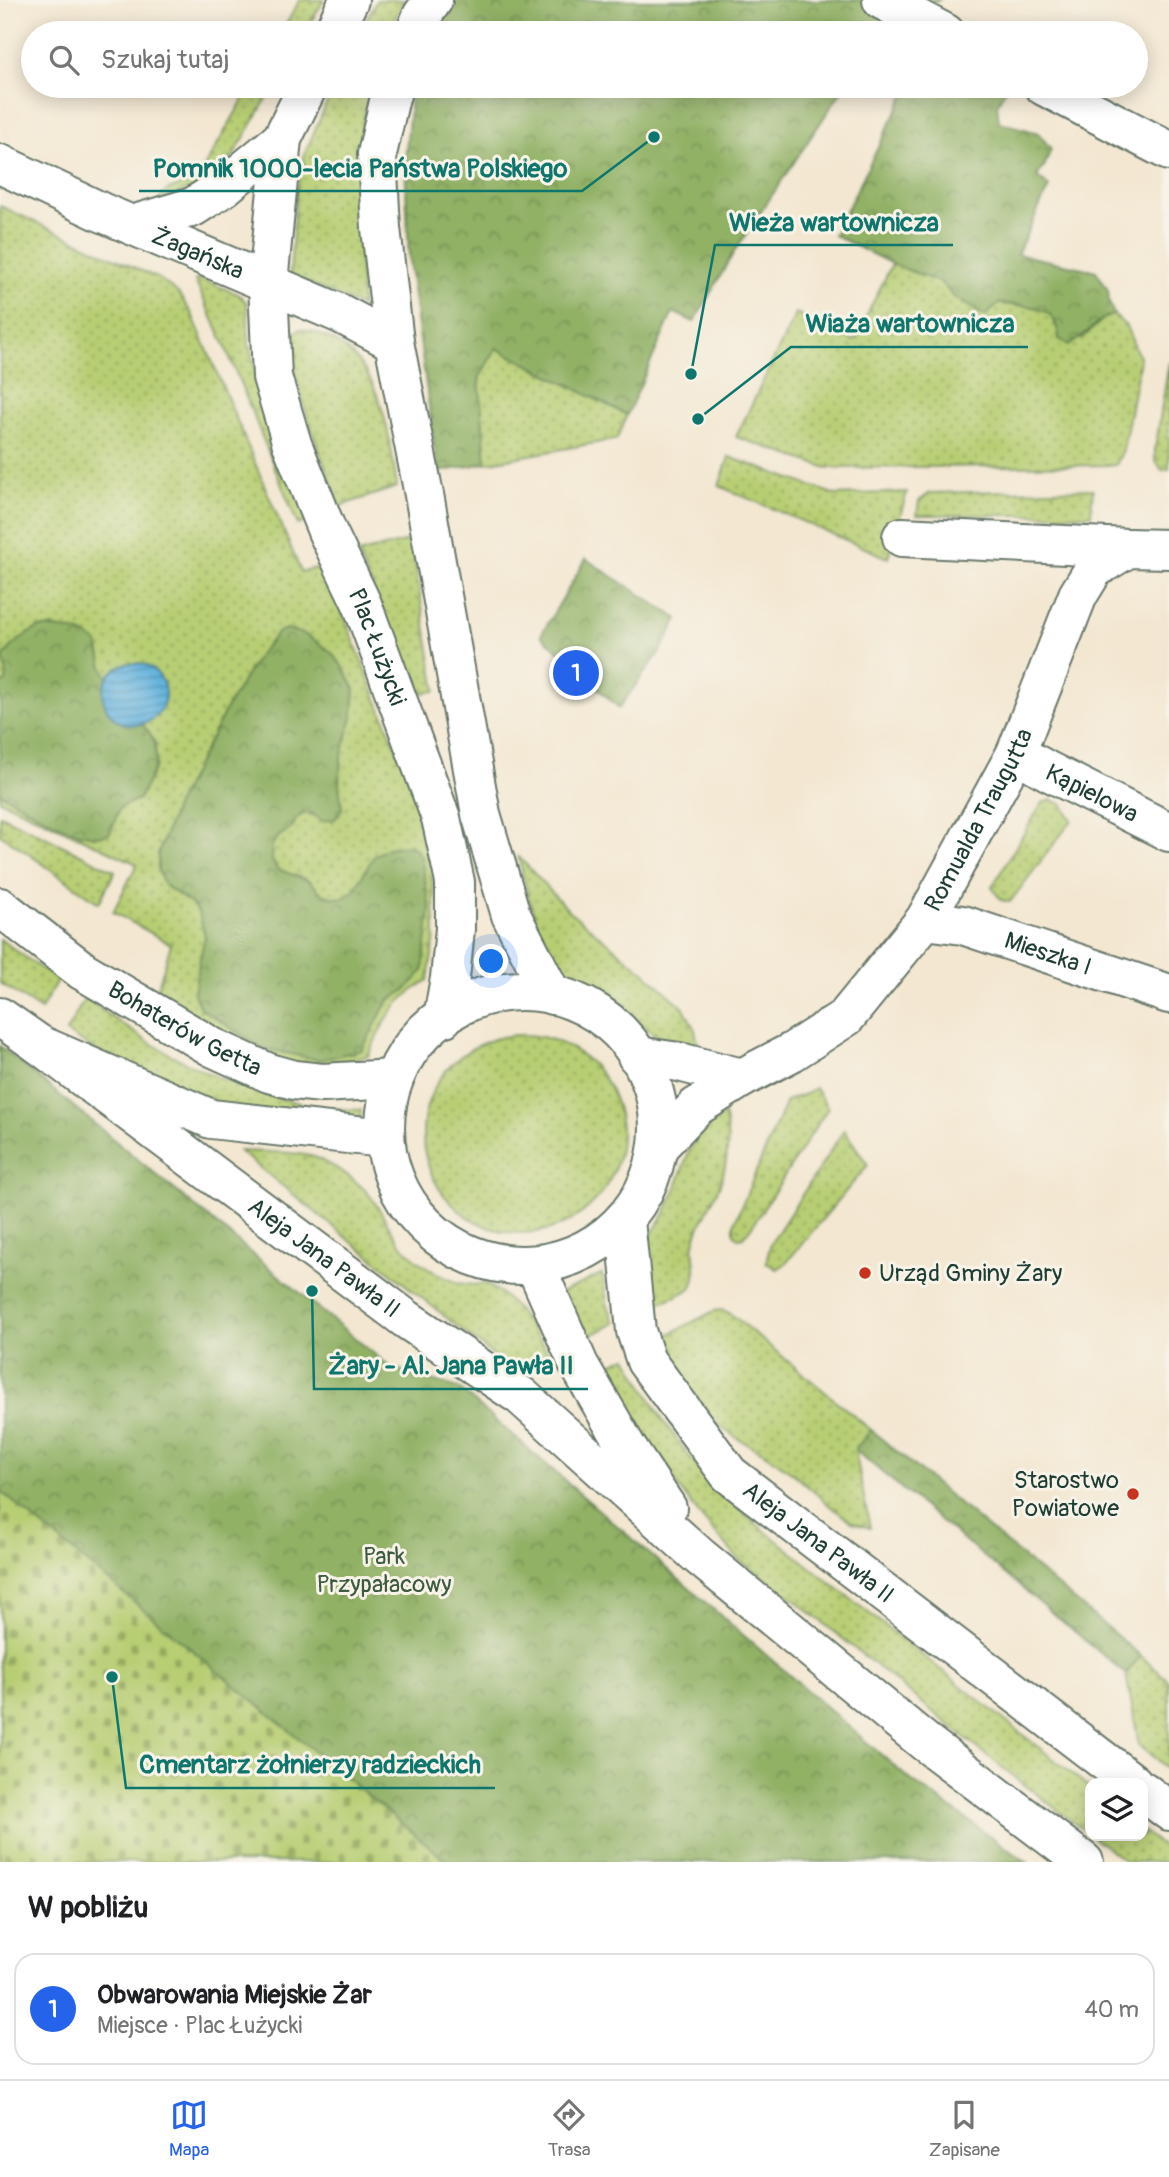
<!DOCTYPE html>
<html lang="pl">
<head>
<meta charset="utf-8">
<style>
  body { margin:0; font-family:Pangolin,sans-serif; background:#f2f2f2; color:#202124 }
  .controls { position:absolute; right:21px; bottom:21px; display:grid; overflow:hidden; border-radius:14px; box-shadow:0 4px 18px #0003 }
  .controls button { width:63px; height:63px; display:grid; place-items:center; padding:0; border:0; border-bottom:2px solid #e0e0e0; background:#fff; color:#202124; font:35px sans-serif }
  .you { position:absolute; left:492px; top:962px; width:24px; height:24px; margin:-18px; border:5px solid #fff; border-radius:50%; background:#1a73e8; box-shadow:0 0 0 10px #1a73e833 }
  .badge { display:grid; place-items:center; width:46px; height:46px; border-radius:50%; background:#2563eb; color:#fff; font-size:23px; font-weight:700 }
  .pin { position:absolute; translate:-50% -50%; border:4px solid #fff; box-shadow:0 2px 7px #0006 }
  .list { margin:0; padding:0; list-style:none }
  h2 { display:flex; justify-content:space-between; align-items:center; height:91px; margin:0; padding:0 28px; font-size:30px }
  h2 small { font-size:23px; font-weight:400; color:#757577 }
  .list li { display:grid; grid-template-columns:46px 1fr auto; gap:21px; align-items:center; box-sizing:border-box; height:112px; margin:0 14px 14px; padding:0 14px; border:2px solid #e0e0e0; border-radius:21px }
  .list b { display:block; font-size:26px; white-space:nowrap }
  .list p { margin:0; font-size:23px; white-space:nowrap; color:#757577 }
  .list em { font-size:23px; font-style:normal; color:#757577 }
  .icon { flex:none; width:38px; height:38px; fill:none; stroke:currentColor; stroke-width:2; stroke-linecap:round; stroke-linejoin:round }
  .map { position:relative; flex:none; width:1169px; height:1862px; overflow:hidden }
  .search { position:absolute; background:#fff; box-shadow:0 4px 18px #0003; left:21px; right:21px; top:21px; height:77px; display:flex; align-items:center; gap:18px; box-sizing:border-box; padding:0 24px; border-radius:38px; color:#757577; font-size:26px }
  .sheet { height:217px; background:#fff }
  nav { display:flex; justify-content:space-around; align-items:center; box-sizing:border-box; height:98px; border-top:2px solid #e0e0e0; background:#fff; font-size:19px; color:#757577 }
  nav a { display:grid; justify-items:center; gap:4px }
  nav .on { color:#2563eb }
  .map>svg:first-child { display:block }
  .green { fill:url(#green-dots); stroke:#6b8654; stroke-width:2 }
  .forest { fill:url(#forest-crowns); stroke:#58774c; stroke-width:2 }
  .cemetery { fill:url(#cemetery-stones); stroke:#6b8654; stroke-width:2 }
  .water { fill:url(#water-rules); stroke:#42788a; stroke-width:2 }
  .lines { fill:none; stroke-linecap:round; stroke-linejoin:round }
  .minor-casing { stroke:#69786b; stroke-width:42 }
  .minor { stroke:#fff; stroke-width:38 }
  .poi-dot { fill:#c8321e; stroke:#f7f3e8; stroke-width:2.5 }
  .labels { text-anchor:middle; dominant-baseline:central; stroke-width:6; stroke-linejoin:round; paint-order:stroke }
  .street-label { font-size:24px; fill:#1f3d34; stroke:#f7f3e8 }
  .poi-label { font-size:24px; fill:#1f3d34; stroke:#f7f3e8; text-anchor:start }
  .park-label { font-size:24px; fill:#3d5a41; stroke:#f7f3e8 }
  .leader { fill:none; stroke:#0f766e; stroke-width:2.5 }
  .callout-dot { fill:#0f766e; stroke:#f7f3e8; stroke-width:2.5 }
  .callout-label { font-size:26px; text-anchor:middle; font-weight:bold; fill:#0f766e; stroke:#f7f3e8; stroke-width:6; stroke-linejoin:round; paint-order:stroke }
</style>
</head>
<body>
<div class="map">
<svg width="1169" height="1862" viewBox="0 0 1169 1862">
  <defs>
    <pattern id="green-dots" width="8" height="8" patternUnits="userSpaceOnUse" patternTransform="scale(1.75)"><rect width="8" height="8" fill="#b7ce73"/><path d="M2 2h.1M6 6h.1" fill="none" stroke="#94a85f" stroke-width="1.8" stroke-linecap="round"/></pattern>
    <pattern id="forest-crowns" width="20" height="18" patternUnits="userSpaceOnUse" patternTransform="scale(1.75)"><rect width="20" height="18" fill="#91b165"/><path d="M2 6a3 3 0 1 1 6 0M12 15a3 3 0 1 1 6 0" fill="none" stroke="#769154"/></pattern>
    <pattern id="cemetery-stones" width="16" height="16" patternUnits="userSpaceOnUse" patternTransform="scale(1.75)"><rect width="16" height="16" fill="#b7ce73"/><path d="M2 7V4a2 2 0 0 1 4 0v3zM10 15v-3a2 2 0 0 1 4 0v3z" fill="#94a85f"/></pattern>
    <pattern id="water-rules" width="6" height="5" patternUnits="userSpaceOnUse" patternTransform="scale(1.75)"><rect width="6" height="5" fill="#65b4df"/><path d="M0 2.5h6" fill="none" stroke="#5394b6"/></pattern>
  </defs>
  <rect width="100%" height="100%" fill="#f7f3e8"/>
  <filter id="ink" filterUnits="userSpaceOnUse"><feTurbulence type="fractalNoise" baseFrequency=".0143" numOctaves="2"/><feDisplacementMap in="SourceGraphic" scale="14" xChannelSelector="R" yChannelSelector="G"/><feConvolveMatrix kernelMatrix="1 2 1 2 8 2 1 2 1" color-interpolation-filters="sRGB"/></filter>
  <filter id="wash" filterUnits="userSpaceOnUse"><feTurbulence type="fractalNoise" baseFrequency=".00686" numOctaves="4" result="noise"/><feDisplacementMap in="SourceGraphic" scale="28" xChannelSelector="R" yChannelSelector="G"/><feGaussianBlur stdDeviation="1.57" result="paint"/><feColorMatrix in="noise" values="0 0 0 0 0 0 0 0 0 0 0 0 0 0 0 0 0 1.4 0 .05"/><feComposite in="paint" operator="in"/></filter>
  <g filter="url(#wash)">
    <rect width="100%" height="100%" fill="#f3e7d1"/>
    <g class="green">
      <path d="M300 0H324L304 33H281Z"/>
      <path d="M377 0H404L388 33H359Z"/>
      <path d="M251 86H274L232 158 204 184 157 201 166 191 186 183 205 166Z"/>
      <path d="M334 86H371C351 158 359 233 362 307L290 275 296 193 305 153Z"/>
      <path d="M0 206 160 279 178 293 192 314 301 572 324 566 411 785 426 839 434 894 435 937 428 980C392 1002 385 1019 368 1056 347 1060 324 1066 303 1064 256 1059 197 1015 157 990L171 944 113 912 137 864 0 800Z"/>
      <path d="M892 264 942 283 955 298 1020 306H1038L1050 314 1058 328 1082 339 1106 316 1114 315 1126 326 1140 359 1123 450 1116 465 827 468 736 437 796 313 854 341Z"/>
      <path d="M198 278 238 294 247 303 249 345 261 392 308 521 298 525 224 343 195 281Z"/>
      <path d="M301 329C380 344 387 422 397 487L340 506C328 474 283 363 293 333Z"/>
      <path d="M496 348 627 415 617 439 486 463 479 378Z"/>
      <path d="M1169 362V470H1162L1155 460V450Z"/>
      <path d="M729 457 836 495 907 492 888 558 719 486Z"/>
      <path d="M1093 489 1091 515H917L919 501 930 493Z"/>
      <path d="M411 540 436 691 417 694 358 554Z"/>
      <path d="M1051 800 1062 804 1072 820 1010 902 1001 900 992 887 1042 803Z"/>
      <path d="M0 815 115 871 99 903 0 834Z"/>
      <path d="M518 856 568 910 644 972 684 1008 695 1030 698 1044C677 1042 659 1040 643 1026 632 1016 624 1004 612 995 598 984 579 982 565 970 536 943 528 893 518 856Z"/>
      <path d="M0 939 57 980 41 1010 0 983Z"/>
      <path d="M85 998C107 1013 129 1030 152 1044 215 1081 287 1108 361 1110L358 1129 251 1116 96 1051 66 1032Z"/>
      <circle cx="522" cy="1134" r="99"/>
      <path d="M815 1088 828 1108 753 1225 744 1237 738 1238 734 1233V1224L786 1101 808 1093Z"/>
      <path d="M724 1114C730 1136 728 1162 720 1184 713 1204 699 1221 694 1243 691 1256 700 1274 692 1286 687 1294 659 1302 649 1307L645 1245 665 1213 674 1193 689 1151 698 1135Z"/>
      <path d="M844 1130 868 1165 785 1264 777 1269 766 1262 771 1243Z"/>
      <path d="M239 1151C258 1152 303 1151 319 1159 338 1168 358 1181 371 1197 382 1212 389 1228 400 1243 416 1263 458 1292 484 1283 513 1297 531 1328 549 1354L513 1371Z"/>
      <path d="M602 1274 607 1303 615 1323 584 1339 562 1292Z"/>
      <path d="M723 1310 731 1314 871 1430 855 1450 870 1528 852 1522 830 1506 794 1474 763 1452 738 1439 701 1413 658 1340 714 1311Z"/>
      <path d="M627 1357 663 1421 703 1474 760 1527 1090 1788V1835L990 1758 785 1592 739 1560 698 1513 647 1445 598 1369Z"/>
      <path d="M1141 1656 1169 1681V1770L1139 1745 1126 1674Z"/>
      <path d="M1143 1831 1169 1852V1862H1126L1092 1836H1143Z"/>
    </g>
    <g class="forest">
      <path d="M453 0H939L881 33H437Z"/>
      <path d="M412 86H845L734 252 694 322 673 312 627 415 496 348 479 378 486 463 438 472 409 260 405 161Z"/>
      <path d="M909 86H1007L997 105 999 122 1038 133 1051 149 1044 167 1037 176 1049 187 1017 254 1096 271 1108 290 1109 302 1114 315C1098 317 1086 337 1069 345L1059 339C1056 301 1029 308 1000 303L985 316 955 298 942 283 892 264 834 235Z"/>
      <path d="M586 559 678 619 660 652 619 708 541 635Z"/>
      <path d="M39 628C60 627 81 630 98 643L103 668 121 700 149 732 155 743 156 765 139 799 120 807 110 833C85 847 24 806 0 793V685L6 682 7 675 3 658C11 645 25 634 39 628Z"/>
      <path d="M287 629 306 635 331 652 342 666 355 689 353 713 341 759 339 784 342 809 335 819 322 821 313 814H303L296 819 292 828 279 836 272 845V860L277 869 310 881 322 894 334 898 345 897 354 890 374 856 388 848 408 845 416 849 421 857 430 909 423 971 407 989 387 1002 362 1050 320 1060 262 1048 200 1008 194 994 198 968 205 936 199 914 193 905 164 885 158 870V854L176 805 227 707 258 656 278 632Z"/>
      <path d="M0 1046 390 1367 458 1388 908 1778 1027 1862H448L0 1491Z"/>
      <path d="M871 1430 1141 1656 1126 1674 855 1450Z"/>
    </g>
    <path class="cemetery" d="M0 1491 448 1862H0Z"/>
    <circle class="water" cx="134" cy="694" r="31"/>
  </g>
  <g filter="url(#ink)">
    <g class="lines">
      <defs>
        <g id="minor">
          <path d="M882 0 945 33"/>
          <path d="M333 33 349 0"/>
          <path d="M415 33 422 16 433 0"/>
          <path id="s1" d="M308 86 282 139 268 283 272 377 292 444 327 531 362 604 441 818 455 882V929L450 978 443 1018"/>
          <path d="M394 86 390 97 377 154 381 228 394 342 425 500 481 814 511 915 552 995"/>
          <path d="M1044 86 1169 151"/>
          <path id="s2" d="M0 164 101 212 341 314 394 342"/>
          <path d="M132 225 193 207 224 187 282 139"/>
          <path d="M902 537 1128 548"/>
          <path id="s3" d="M1016 753 1048 771 1169 832"/>
          <path id="s4" d="M0 907 83 971 212 1047 269 1073 294 1080 322 1083 394 1079"/>
          <path id="s5" d="M925 920 963 925 1169 994"/>
          <circle cx="522" cy="1128" r="137"/>
          <path d="M0 1017 40 1045 211 1119 384 1138"/>
          <path id="s6" d="M40 1045 406 1319 521 1396 700 1557 925 1742 1084 1862"/>
          <path d="M637 1056 679 1062 742 1078"/>
          <path id="s7" d="M658 1147 696 1107 742 1078 792 1052 846 1017 925 920 1016 753 1078 595 1094 569 1128 548 1169 549"/>
          <path id="s8" d="M625 1220 636 1331 646 1361 729 1474 1133 1783"/>
          <path d="M535 1265 579 1365 627 1448 667 1508"/>
          <path d="M1143 1791 1169 1811"/>
        </g>
      </defs>
      <use href="#minor" class="minor-casing"/>
      <use href="#minor" class="minor"/>
    </g>
  </g>
  <g class="poi-dot">
    <circle cx="865" cy="1273" r="7"/>
    <circle cx="1133" cy="1494" r="7"/>
  </g>
  <g class="labels">
    <g class="street-label">
      <text stroke="none"><textPath href="#s2" startOffset="217">Żagańska</textPath></text>
      <text stroke="none"><textPath href="#s1" startOffset="588">Plac Łużycki</textPath></text>
      <text stroke="none"><textPath href="#s3" startOffset="86">Kąpielowa</textPath></text>
      <text stroke="none"><textPath href="#s7" startOffset="469">Romualda Traugutta</textPath></text>
      <text stroke="none"><textPath href="#s5" startOffset="128">Mieszka I</textPath></text>
      <text stroke="none"><textPath href="#s4" startOffset="222">Bohaterów Getta</textPath></text>
      <text stroke="none"><textPath href="#s6" startOffset="355">Aleja Jana Pawła II</textPath></text>
      <text stroke="none"><textPath href="#s8" startOffset="396">Aleja Jana Pawła II</textPath></text>
    </g>
    <g class="poi-label">
      <text x="879" y="1273">Urząd Gminy Żary</text>
      <text x="1119" y="1480" text-anchor="end">Starostwo<tspan x="1119" dy="28">Powiatowe</tspan></text>
    </g>
    <g class="park-label">
      <text x="384" y="1556">Park<tspan x="384" dy="28">Przypałacowy</tspan></text>
    </g>
  </g>
  <path class="leader" d="M654 137L582 191H139M691 374L715 245H953M698 419L791 347H1028M312 1291L314 1389H588M112 1677L126 1788H495"/>
  <g class="callout-dot">
    <circle cx="654" cy="137" r="7"/>
    <circle cx="691" cy="374" r="7"/>
    <circle cx="698" cy="419" r="7"/>
    <circle cx="312" cy="1291" r="7"/>
    <circle cx="112" cy="1677" r="7"/>
  </g>
  <g class="callout-label">
    <text x="360" y="177">Pomnik 1000-lecia Państwa Polskiego</text>
    <text x="834" y="231">Wieża wartownicza</text>
    <text x="910" y="332">Wiaża wartownicza</text>
    <text x="451" y="1374">Żary - Al. Jana Pawła II</text>
    <text x="310" y="1773">Cmentarz żołnierzy radzieckich</text>
  </g>
</svg>
<div class="controls">
<button><svg class="icon" aria-label="layers" viewBox="0 0 24 24"><path d="M12 4l9 5-9 5-9-5zM3 14l9 5 9-5"/></svg></button>
</div>
<div class="you"></div>
<div class="pin badge" style="left:576px;top:673px">1</div>
<div class="search"><svg class="icon" aria-label="search" viewBox="0 0 24 24"><circle cx="10" cy="10" r="6"/><path d="M15 15l6 6"/></svg>Szukaj tutaj</div>
</div>
<section class="sheet">
<h2>W pobliżu<small></small></h2>
<ul class="list">
<li><span class="badge">1</span><div><b>Obwarowania Miejskie Żar</b><p>Miejsce · Plac Łużycki</p></div><em>40 m</em></li>
</ul>
</section>
<nav>
<a class="on"><svg class="icon" aria-label="map" viewBox="0 0 24 24"><path d="M3 6l6-2 6 2 6-2v14l-6 2-6-2-6 2zM9 4v14M15 6v14"/></svg>Mapa</a>
<a><svg class="icon" aria-label="directions" viewBox="0 0 24 24"><path d="M12 3l9 9-9 9-9-9zM9 14v-3h6M13 9l2 2-2 2"/></svg>Trasa</a>
<a><svg class="icon" aria-label="saved" viewBox="0 0 24 24"><path d="M7 4h10v16l-5-4-5 4z"/></svg>Zapisane</a>
</nav>
</body>
</html>
